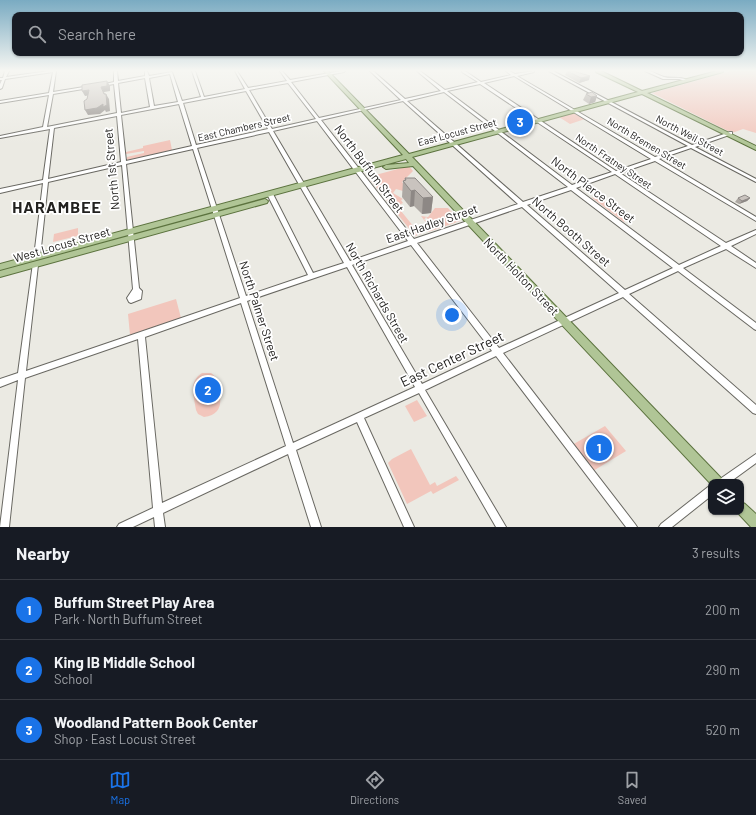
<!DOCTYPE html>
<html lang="en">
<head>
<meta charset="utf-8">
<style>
  :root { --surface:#171b24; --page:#242831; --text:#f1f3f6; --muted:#9ea1a6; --line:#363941; --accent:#1a73e8 }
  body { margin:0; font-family:Barlow,sans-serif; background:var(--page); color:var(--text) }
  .controls { position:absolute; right:12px; bottom:12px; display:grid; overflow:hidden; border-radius:8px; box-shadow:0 1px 3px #0004 }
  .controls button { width:36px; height:36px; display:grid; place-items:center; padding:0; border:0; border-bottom:1px solid var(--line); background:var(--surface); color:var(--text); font:20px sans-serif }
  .you { position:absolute; left:452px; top:315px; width:14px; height:14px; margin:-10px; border:3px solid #fff; border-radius:50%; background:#1a73e8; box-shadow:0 0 0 6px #1a73e833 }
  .badge { display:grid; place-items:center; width:26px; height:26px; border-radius:50%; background:var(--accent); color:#fff; font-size:13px; font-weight:700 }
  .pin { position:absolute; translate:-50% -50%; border:2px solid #fff; box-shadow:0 1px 4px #0006 }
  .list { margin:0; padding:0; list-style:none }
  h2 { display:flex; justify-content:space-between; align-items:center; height:52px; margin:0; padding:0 16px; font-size:17px }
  h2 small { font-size:13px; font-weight:400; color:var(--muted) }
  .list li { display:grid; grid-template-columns:26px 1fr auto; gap:12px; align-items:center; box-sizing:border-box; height:60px; padding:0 16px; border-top:1px solid var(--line) }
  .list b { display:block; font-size:15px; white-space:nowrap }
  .list p { margin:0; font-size:13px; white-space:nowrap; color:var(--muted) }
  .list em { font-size:13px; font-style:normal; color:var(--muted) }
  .icon { flex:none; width:22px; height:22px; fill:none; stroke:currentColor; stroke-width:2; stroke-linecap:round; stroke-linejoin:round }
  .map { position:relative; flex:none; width:756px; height:527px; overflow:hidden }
  .search { position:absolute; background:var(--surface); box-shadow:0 1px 3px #0004; left:12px; right:12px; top:12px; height:44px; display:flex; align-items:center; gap:10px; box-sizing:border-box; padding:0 14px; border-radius:8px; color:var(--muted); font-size:15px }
  .sheet { height:232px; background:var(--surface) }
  nav { display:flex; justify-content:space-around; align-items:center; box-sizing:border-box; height:56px; border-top:1px solid var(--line); background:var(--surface); font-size:11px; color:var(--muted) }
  nav a { display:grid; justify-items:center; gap:2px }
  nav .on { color:var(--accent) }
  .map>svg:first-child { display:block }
  .green { fill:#f2c6bc }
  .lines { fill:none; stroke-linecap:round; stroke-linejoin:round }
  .minor-casing { stroke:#696862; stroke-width:2 }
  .major-casing { stroke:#5c733f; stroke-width:2 }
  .minor { fill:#fff; fill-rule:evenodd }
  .major { fill:#b0c596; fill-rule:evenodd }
  .wall { fill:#ada8a3 }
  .shaded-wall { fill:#8d8885 }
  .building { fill:#c9c3be; stroke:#8d8885 }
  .labels { text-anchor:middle; stroke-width:3.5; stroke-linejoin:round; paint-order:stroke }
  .far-street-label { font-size:10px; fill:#22211f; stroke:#fff }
  .street-label { font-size:12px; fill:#22211f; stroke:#fff }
  .near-street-label { font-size:14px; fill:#22211f; stroke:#fff }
  .district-label { font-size:16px; font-weight:bold; letter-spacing:1px; fill:#22211f; stroke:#fff }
</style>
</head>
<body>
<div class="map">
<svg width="756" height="527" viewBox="0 0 756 527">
  <rect width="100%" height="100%" fill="#ebeae3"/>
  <path class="green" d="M731,71H756V133L743,129L732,133L652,93Z
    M574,113L585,119L570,124L559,117Z
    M170,140L172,150L127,160V157L144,153V151L126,154V152L143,148V146Z
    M409,166L413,171L402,182L407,189L403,191L396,189L393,193L403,199L401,200L403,203L397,206L418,232L421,231L423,233L415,236L368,177Z
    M591,197L605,201L624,212L626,220L624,222Z
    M435,208H448L460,221L428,232L426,229L430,227L424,220H429L426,217L424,220L421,216L428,217Z
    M78,228V234L81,233V235L53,242L54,234Z
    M176,299L181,318L130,335L128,314Z
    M202,373H211C217,377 217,382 219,389C222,404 221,415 204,417L198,414L196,410C194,396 188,382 202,373Z
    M417,400L427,416L414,422L405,406Z
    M605,426L626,451L593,471L572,445Z
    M411,449L430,485L435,482L437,486L456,476L459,480L433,494L431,491L407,504L388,463L392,459Z"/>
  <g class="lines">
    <g class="minor-casing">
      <path id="minor" d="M5,71H9L6,77L49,71H56L53,92L90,86V88H89L53,94L47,127L117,113L114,84L102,86L100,85L114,82V71H117L118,81L145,76V71H147L149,76L172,72L182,101L201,97L192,71H195L204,97L245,89L235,71H237L248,88L287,81L280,71H282L290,80L341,71H345L344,72L291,82L319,118L401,100L370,71H373L405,99L441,91L417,71H420L445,90L478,82L462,72V71H465L481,82L511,75L506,71H509L515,74L534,71V72L517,76L655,157L688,146L549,71H553L692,145L730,132H732V134L695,147L756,179V182L691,148L659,159L756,217V221L655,161L620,173L726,243L756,230V234L731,246L756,263V268L726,249L683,268L756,323V330L754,329L678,271L629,294L756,405V414L753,413L623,297L503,353L635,524L637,527H626L496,356L425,390L506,527H496L419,393L364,418L414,527H404L357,422L296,450L321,527H311L288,454L163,513L165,527H155L154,517L133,527H117L119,524L153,508L138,339L25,378L9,527H0L18,380L0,387V379L18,373L33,263H35L38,265L26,371L240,298L193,149L126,164L139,288L142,291L141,299L131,303L129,302L127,298L133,289L122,165L48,182L40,257L37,259H35L34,257L43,183L0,193V189L43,180L50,129L0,138V136L43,127L49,95L0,103V101L49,93L53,72L5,79L2,88L0,89V84L2,80H0V78H3ZM170,74L178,102L154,106L149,78ZM514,76L651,159L616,171L484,83ZM145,78L150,107L121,113L118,83ZM288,83L316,119L272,129L249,90ZM480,84L612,172L572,185L447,91ZM246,91L268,129L196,145L183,103ZM444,92L568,187L523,202L407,101ZM403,101L518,204L414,239L321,120ZM179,104L192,146L126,161L121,115ZM117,116L121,162L48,179L54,128ZM317,121L408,241L350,261L273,131ZM269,132L344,263L313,273L273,194L272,193H268L267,194L308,275L246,296L197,148ZM615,174L721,246L679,265L576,188ZM571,190L673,268L625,290L527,205ZM522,207L619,293L499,348L417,243ZM411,245L492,351L422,384L352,265ZM347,267L415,387L293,443L247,301ZM241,303L286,446L162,503L145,337Z
        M645,71C652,70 657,75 664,77C672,79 679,76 687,80L685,81L679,79H663Z
        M756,454V463L730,482H719L720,479Z
        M711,485V496L672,527H659L661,524L708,487Z"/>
    </g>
    <g class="major-casing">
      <path id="major" d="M324,71H328L409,154L638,92L596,72V71H601L642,91L717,71H723V72L647,93L756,146V150L642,94L412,157L721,478L723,482H711V484L413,166L386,169L383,167L386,165L409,163L406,159L0,270V264L403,155Z
        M265,199L268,201L267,203L0,277V271Z
        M741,502L745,504L756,514V527H751L737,512H741Z"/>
    </g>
    <use href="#minor" class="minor"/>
    <use href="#major" class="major"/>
  </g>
  <path class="wall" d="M567,71L589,80L579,83L565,75Z
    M586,94L597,96L595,102L589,104L583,100Z
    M405,178L433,197L431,213L422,214L414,206L410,207L402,197L403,181H404Z
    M738,198H750L747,201L739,204L735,202Z"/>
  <path class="shaded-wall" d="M590,76L589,80L579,83L581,78Z
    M107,81L110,86V91L104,92L107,100L101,87Z
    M89,90L91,95L85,96L82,91Z
    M106,94L109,99L110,111L106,112L105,110L100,114L88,115L85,110Z
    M597,96L595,102L589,104L591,97Z
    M415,190L414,206L410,207L411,191Z
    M433,197L431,213L422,214L423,198Z
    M750,198L747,201L739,204L742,201Z"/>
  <path class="building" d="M567,71H573L590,76L581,78Z
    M107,81V86L101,87L104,94H106L107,105L103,107V104L97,108L85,110L84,101L87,99L89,90L82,91V85Z
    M592,92L597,96L591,97L586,94Z
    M405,178H415L433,197L423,198L415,190L411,191L403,181L406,180Z
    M745,195L750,198L742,201L738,198Z"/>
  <linearGradient id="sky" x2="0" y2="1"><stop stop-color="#7aabc2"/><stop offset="0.49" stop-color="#f6f6f2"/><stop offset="1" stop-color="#f6f6f2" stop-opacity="0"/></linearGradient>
  <rect width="756" height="144" fill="url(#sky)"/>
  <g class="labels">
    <g class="far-street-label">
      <text transform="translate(244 127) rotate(-13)" y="4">East Chambers Street</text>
      <text transform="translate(457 132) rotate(-15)" y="4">East Locust Street</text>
      <text transform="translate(690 135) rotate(28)" y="4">North Weil Street</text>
      <text transform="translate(647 143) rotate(31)" y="4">North Bremen Street</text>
      <text transform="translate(614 161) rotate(34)" y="4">North Fratney Street</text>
    </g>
    <g class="street-label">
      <text transform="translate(112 169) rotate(-95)" y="4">North 1st Street</text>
      <text transform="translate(369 169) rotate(53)" y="4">North Buffum Street</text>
      <text transform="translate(593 190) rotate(37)" y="4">North Pierce Street</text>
      <text transform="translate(432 224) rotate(-19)" y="4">East Hadley Street</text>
      <text transform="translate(571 232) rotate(41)" y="4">North Booth Street</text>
      <text transform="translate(62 245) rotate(-16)" y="4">West Locust Street</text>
      <text transform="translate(521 277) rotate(46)" y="4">North Holton Street</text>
      <text transform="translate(377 293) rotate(60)" y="4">North Richards Street</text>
      <text transform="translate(259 311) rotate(72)" y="4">North Palmer Street</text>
    </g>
    <g class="near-street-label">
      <text transform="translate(452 359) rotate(-25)" y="5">East Center Street</text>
    </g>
    <g class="district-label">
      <text x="57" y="213">HARAMBEE</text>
    </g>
  </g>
</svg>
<div class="controls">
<button><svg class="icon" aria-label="layers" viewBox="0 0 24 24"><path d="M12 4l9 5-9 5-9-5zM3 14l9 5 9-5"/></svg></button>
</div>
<div class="you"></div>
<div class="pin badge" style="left:599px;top:448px">1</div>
<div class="pin badge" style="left:208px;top:390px">2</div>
<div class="pin badge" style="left:520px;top:122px">3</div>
<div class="search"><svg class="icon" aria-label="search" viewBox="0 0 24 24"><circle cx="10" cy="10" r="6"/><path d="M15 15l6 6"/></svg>Search here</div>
</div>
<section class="sheet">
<h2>Nearby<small>3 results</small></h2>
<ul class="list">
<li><span class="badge">1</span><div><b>Buffum Street Play Area</b><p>Park · North Buffum Street</p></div><em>200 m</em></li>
<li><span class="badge">2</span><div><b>King IB Middle School</b><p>School</p></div><em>290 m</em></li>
<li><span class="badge">3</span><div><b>Woodland Pattern Book Center</b><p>Shop · East Locust Street</p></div><em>520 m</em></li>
</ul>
</section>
<nav>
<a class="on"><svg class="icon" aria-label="map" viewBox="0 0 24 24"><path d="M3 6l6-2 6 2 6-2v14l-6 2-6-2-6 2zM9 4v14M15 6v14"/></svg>Map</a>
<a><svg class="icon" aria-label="directions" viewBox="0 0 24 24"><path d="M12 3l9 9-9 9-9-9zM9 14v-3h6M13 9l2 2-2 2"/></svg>Directions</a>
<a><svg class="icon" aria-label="saved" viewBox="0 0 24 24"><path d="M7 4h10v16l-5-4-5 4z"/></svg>Saved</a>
</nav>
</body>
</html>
